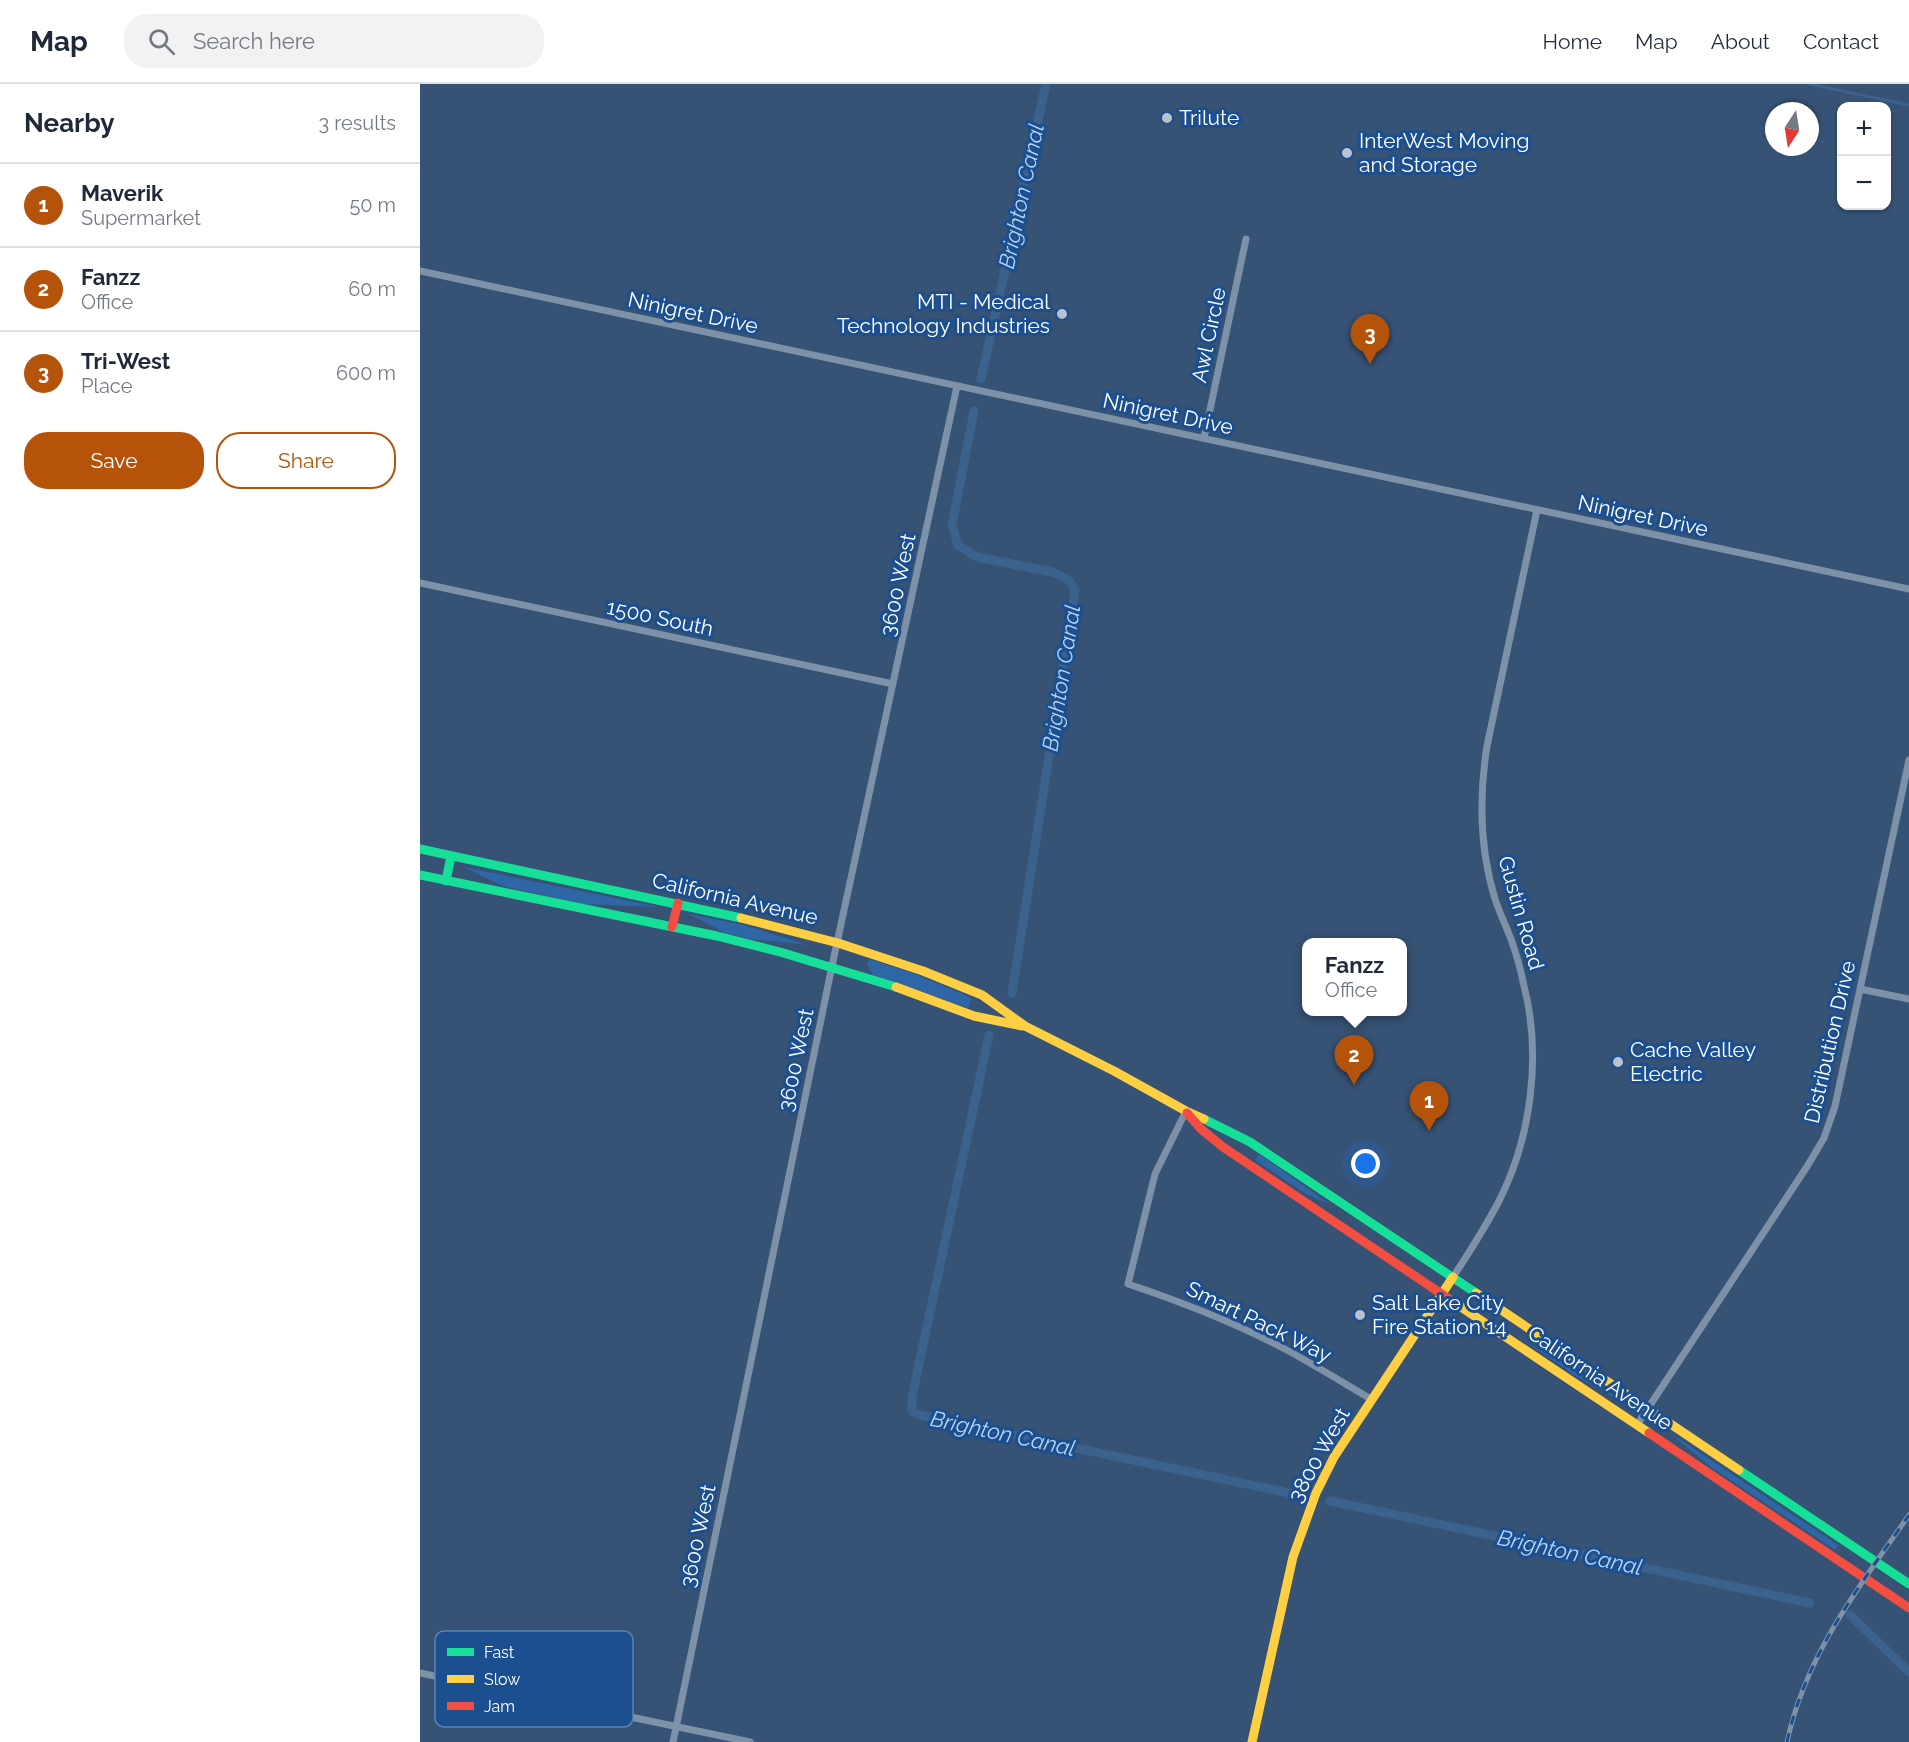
<!DOCTYPE html>
<html lang="en">
<head>
<meta charset="utf-8">
<style>
  :root { --surface:#fff; --page:#f2f2f3; --text:#1f2937; --muted:#747a83; --line:#e0e1e3; --accent:#b45309 }
  body { margin:0; font-family:Raleway,sans-serif; background:var(--page); color:var(--text) }
  .controls { position:absolute; right:18px; top:18px; display:grid; overflow:hidden; border-radius:12px; box-shadow:0 2px 4px #0004 }
  .controls button { width:54px; height:54px; display:grid; place-items:center; padding:0; border:0; border-bottom:2px solid var(--line); background:var(--surface); color:var(--text); font:30px sans-serif }
  .compass { position:absolute; left:1345px; top:18px; width:54px; height:54px; border-radius:50%; background:var(--surface); box-shadow:0 2px 4px #0004; rotate:192deg }
  .you { position:absolute; left:946px; top:1080px; width:21px; height:21px; margin:-15px; border:4px solid #fff; border-radius:50%; background:#1a73e8; box-shadow:0 0 0 9px #1a73e833 }
  .badge { display:grid; place-items:center; width:39px; height:39px; border-radius:50%; background:var(--accent); color:#fff; font-size:20px; font-weight:700 }
  .pin { position:absolute; translate:-50% -50px; filter:drop-shadow(0 2px 3px #0008) }
  .pin::after { content:''; position:absolute; top:32px; width:21px; height:18px; background:inherit; clip-path:polygon(0 0,100% 0,50% 100%) }
  .popup { position:absolute; left:882px; top:854px; width:105px; height:78px; box-sizing:border-box; display:grid; place-content:center; border-radius:12px; background:var(--surface); filter:drop-shadow(0 2px 4px #0005); font-size:20px; white-space:nowrap; color:var(--muted) }
  .popup b { font-size:22px; color:var(--text) }
  .popup::after { content:''; position:absolute; left:50%; top:100%; margin-left:-12px; border:12px solid transparent; border-top-color:var(--surface) }
  .list { margin:0; padding:0; list-style:none }
  h2 { display:flex; justify-content:space-between; align-items:center; height:78px; margin:0; padding:0 24px; font-size:26px }
  h2 small { font-size:20px; font-weight:400; color:var(--muted) }
  .list li { display:grid; grid-template-columns:39px 1fr auto; gap:18px; align-items:center; box-sizing:border-box; height:84px; padding:0 24px; border-top:2px solid var(--line) }
  .list b { display:block; font-size:22px; white-space:nowrap }
  .list p { margin:0; font-size:20px; white-space:nowrap; color:var(--muted) }
  .list em { font-size:20px; font-style:normal; color:var(--muted) }
  .actions { display:flex; gap:12px; padding:18px 24px }
  .actions a { flex:1; padding:14px 0; border:2px solid var(--accent); border-radius:24px; text-align:center; font-size:21px; color:var(--accent) }
  .actions .main { background:var(--accent); color:#fff }
  .icon { flex:none; width:33px; height:33px; fill:none; stroke:currentColor; stroke-width:2; stroke-linecap:round; stroke-linejoin:round }
  .map { position:relative; flex:none; width:1489px; height:1658px; overflow:hidden }
  header { display:flex; align-items:center; gap:36px; box-sizing:border-box; height:84px; padding:0 30px; background:var(--surface); border-bottom:2px solid var(--line) }
  header strong { font-size:28px }
  nav { display:flex; gap:33px; margin-inline-start:auto; font-size:21px }
  .search { width:420px; height:54px; background:var(--page); display:flex; align-items:center; gap:15px; box-sizing:border-box; padding:0 21px; border-radius:24px; color:var(--muted); font-size:22px }
  main { display:flex }
  aside { flex:1; background:var(--surface) }
  .map>svg:first-child { display:block }
  .grass { fill:#2f66a5 }
  .lines { fill:none; stroke-linecap:round; stroke-linejoin:round }
  .stream { stroke:#3b618d; stroke-width:3 }
  .canal { stroke:#3b618d; stroke-width:9 }
  .street { stroke:#7d92a8; stroke-width:7 }
  .fast { stroke:#16e098; stroke-width:9 }
  .slow { stroke:#ffcf43; stroke-width:9 }
  .jam { stroke:#f24e42; stroke-width:9 }
  .rail-casing { stroke:#7e92a7; stroke-width:5 }
  .rail { stroke:#1b4f8f; stroke-width:3; stroke-dasharray:9; stroke-linecap:butt }
  .poi-dot { fill:#b9c2ce; stroke:#1b4f8f; stroke-width:2 }
  .labels { text-anchor:middle; stroke-width:6; stroke-linejoin:round; paint-order:stroke }
  .poi-label { font-size:21px; fill:#fff; stroke:#1b4f8f; text-anchor:start }
  .street-label { font-size:21px; fill:#fff; stroke:#1b4f8f }
  .water-label { font-size:22px; font-style:italic; fill:#b5d3f5; stroke:#1b4f8f }
  .key { fill:#1b4f8f; stroke:#5f84b1; stroke-width:1.5 }
  .key-label { font-size:16px; fill:#fff }
</style>
</head>
<body>
<header>
<strong>Map</strong>
<div class="search"><svg class="icon" aria-label="search" viewBox="0 0 24 24"><circle cx="10" cy="10" r="6"/><path d="M15 15l6 6"/></svg>Search here</div>
<nav><a>Home</a><a>Map</a><a>About</a><a>Contact</a></nav>
</header>
<main>
<aside>
<h2>Nearby<small>3 results</small></h2>
<ul class="list">
<li><span class="badge">1</span><div><b>Maverik</b><p>Supermarket</p></div><em>50 m</em></li>
<li><span class="badge">2</span><div><b>Fanzz</b><p>Office</p></div><em>60 m</em></li>
<li><span class="badge">3</span><div><b>Tri-West</b><p>Place</p></div><em>600 m</em></li>
</ul>
<div class="actions"><a class="main">Save</a><a>Share</a></div>
</aside>
<div class="map">
<svg width="1489" height="1658" viewBox="0 0 1489 1658">
  <rect width="100%" height="100%" fill="#365274"/>
  <path class="grass" d="M43,783L239,823L163,820L83,802Z
    M269,830L324,841L388,861L330,855L305,849Z
    M449,875L495,890L552,914L548,924L453,891L447,880Z
    M839,1070L911,1121L886,1110L835,1076Z
    M1112,1262L1146,1278L1205,1319L1156,1292Z
    M1246,1346L1418,1461L1415,1466L1291,1383Z"/>
  <g class="lines">
    <path class="stream" d="M1389,0L1489,21"/>
    <path class="canal" d="M561,295L626,0
      M554,327L532,441L538,461L557,473L632,488L649,496L655,506L592,909
      M569,951L492,1313V1327L500,1331L874,1410
      M910,1417L1390,1519
      M1430,1531L1489,1588"/>
    <path class="street" d="M0,187L1489,505
      M784,354L826,155
      M0,499L473,600
      M1440,905L1489,915
      M766,1027L735,1090L708,1200C762,1218 813,1238 863,1264C893,1280 922,1298 951,1315
      M1033,1193C1049,1169 1064,1145 1078,1119C1111,1055 1122,972 1104,902C1101,887 1097,872 1092,858C1087,844 1080,830 1075,815C1060,766 1059,712 1067,662L1117,426
      M1217,1341L1388,1081L1404,1054L1415,1022L1489,676
      M0,1589L330,1658
      M253,1658L412,882L537,302"/>
    <path class="fast" d="M0,765L321,834
      M0,791L297,852L360,868L476,903
      M26,797L31,772
      M784,1035L830,1058L1056,1209
      M1319,1386L1489,1500"/>
    <path class="slow" d="M321,834L418,859L503,887L562,911L605,942L694,987L766,1027L784,1035
      M476,903L554,932L602,942
      M1056,1209L1319,1386
      M1038,1221L1229,1349
      M832,1658L873,1473L896,1409L914,1373L1033,1193"/>
    <path class="jam" d="M252,843L258,819
      M767,1029L781,1045L803,1063L1038,1221
      M1229,1349L1489,1524"/>
    <g class="rail-casing">
      <path id="rail" d="M1367,1658C1386,1570 1439,1503 1489,1431"/>
    </g>
    <use href="#rail" class="rail"/>
  </g>
  <g class="poi-dot">
    <circle cx="747" cy="34" r="6"/>
    <circle cx="927" cy="69" r="6"/>
    <circle cx="642" cy="230" r="6"/>
    <circle cx="1198" cy="978" r="6"/>
    <circle cx="940" cy="1231" r="6"/>
  </g>
  <g class="labels">
    <g class="poi-label">
      <text x="759" y="41">Trilute</text>
      <text x="939" y="64">InterWest Moving<tspan x="939" dy="24">and Storage</tspan></text>
      <text x="630" y="225" text-anchor="end">MTI - Medical<tspan x="630" dy="24">Technology Industries</tspan></text>
      <text x="1210" y="973">Cache Valley<tspan x="1210" dy="24">Electric</tspan></text>
      <text x="952" y="1226">Salt Lake City<tspan x="952" dy="24">Fire Station 14</tspan></text>
    </g>
    <g class="street-label">
      <text transform="translate(273 229) rotate(12)" y="7">Ninigret Drive</text>
      <text transform="translate(789 251) rotate(-78)" y="7">Awl Circle</text>
      <text transform="translate(748 330) rotate(12)" y="7">Ninigret Drive</text>
      <text transform="translate(1223 432) rotate(12)" y="7">Ninigret Drive</text>
      <text transform="translate(478 501) rotate(-78)" y="7">3600 West</text>
      <text transform="translate(240 534) rotate(12)" y="7">1500 South</text>
      <text transform="translate(315 815) rotate(13)" y="7">California Avenue</text>
      <text transform="translate(1101 829) rotate(74)" y="7">Gustin Road</text>
      <text transform="translate(1410 958) rotate(-77)" y="7">Distribution Drive</text>
      <text transform="translate(376 976) rotate(-78)" y="7">3600 West</text>
      <text transform="translate(839 1238) rotate(26)" y="7">Smart Pack Way</text>
      <text transform="translate(1180 1294) rotate(34)" y="7">California Avenue</text>
      <text transform="translate(899 1371) rotate(-61)" y="7">3800 West</text>
      <text transform="translate(278 1452) rotate(-78)" y="7">3600 West</text>
    </g>
    <g class="water-label">
      <text transform="translate(601 112) rotate(-78)" y="8">Brighton Canal</text>
      <text transform="translate(641 594) rotate(-81)" y="8">Brighton Canal</text>
      <text transform="translate(583 1349) rotate(12)" y="8">Brighton Canal</text>
      <text transform="translate(1150 1468) rotate(12)" y="8">Brighton Canal</text>
    </g>
  </g>
  <rect x="15" y="1547" width="198" height="96" rx="9" class="key"/>
  <rect x="27" y="1564" width="27" height="8" fill="#16e098"/>
  <rect x="27" y="1591" width="27" height="8" fill="#ffcf43"/>
  <rect x="27" y="1618" width="27" height="8" fill="#f24e42"/>
  <g class="key-label">
    <text x="64" y="1574">Fast</text>
    <text x="64" y="1601">Slow</text>
    <text x="64" y="1628">Jam</text>
  </g>
</svg>
<div class="controls">
<button>+</button>
<button>−</button>
</div>
<svg class="compass" viewBox="-18 -18 36 36"><path d="M0-13l5 13h-10z" fill="#e53935"/><path d="M0 13l5-13h-10z" fill="#747a83"/></svg>
<div class="you"></div>
<div class="pin badge" style="left:1009px;top:1047px">1</div>
<div class="pin badge" style="left:934px;top:1001px">2</div>
<div class="popup"><b>Fanzz</b>Office</div>
<div class="pin badge" style="left:950px;top:280px">3</div>
</div>
</main>
</body>
</html>
